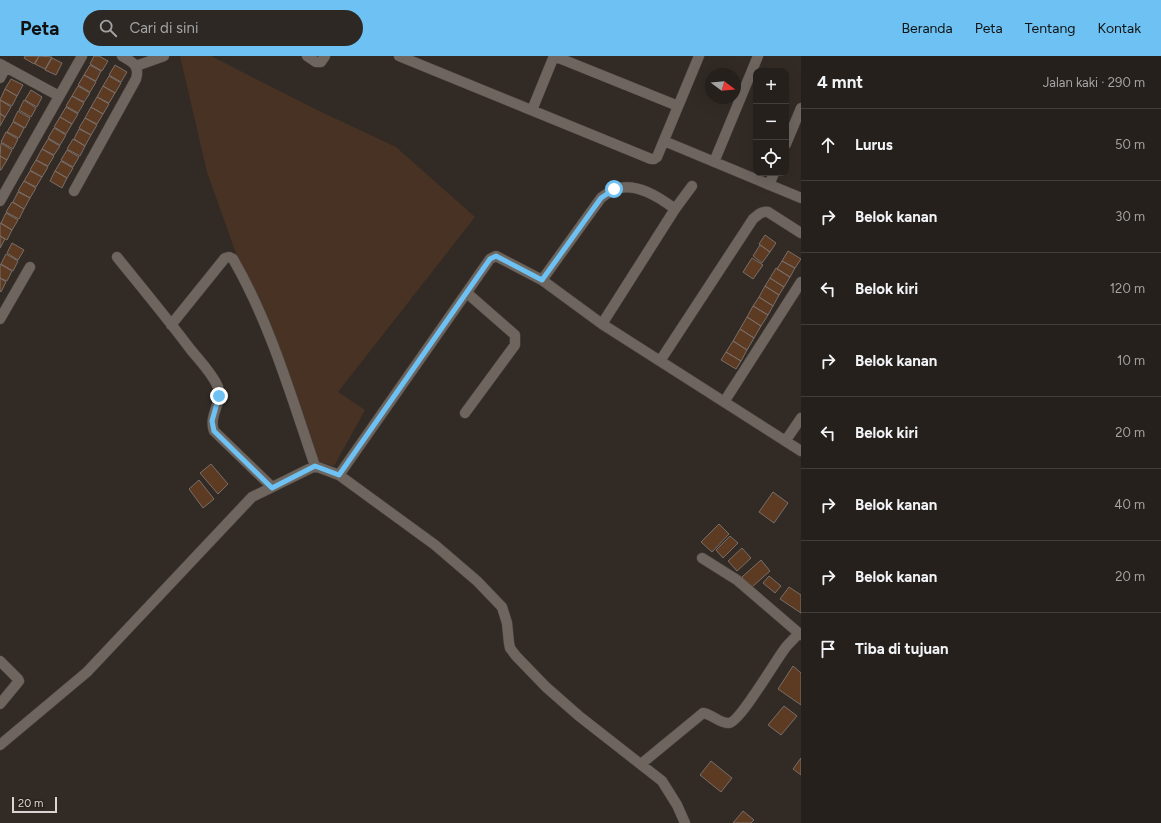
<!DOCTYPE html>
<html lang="id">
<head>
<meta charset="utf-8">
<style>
  :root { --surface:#26201c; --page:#2e2825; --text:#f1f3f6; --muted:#a4a3a3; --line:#423e3b; --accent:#6dc2f3 }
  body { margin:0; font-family:Figtree,sans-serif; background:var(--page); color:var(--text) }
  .controls { position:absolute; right:12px; top:12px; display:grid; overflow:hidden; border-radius:8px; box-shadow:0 4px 16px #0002 }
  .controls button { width:36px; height:36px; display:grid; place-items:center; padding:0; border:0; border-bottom:1px solid var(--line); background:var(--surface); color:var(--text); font:20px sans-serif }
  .compass { position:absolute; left:705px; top:12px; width:36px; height:36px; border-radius:50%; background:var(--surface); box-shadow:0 4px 16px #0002; rotate:106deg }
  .scale { position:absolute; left:12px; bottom:10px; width:45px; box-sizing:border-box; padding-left:4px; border:2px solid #dad5d2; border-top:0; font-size:11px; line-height:14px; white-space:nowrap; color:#dad5d2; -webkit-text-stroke:3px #28211c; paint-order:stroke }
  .stop { position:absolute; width:12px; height:12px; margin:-9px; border:3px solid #6dc2f3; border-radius:50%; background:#fff }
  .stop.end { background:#6dc2f3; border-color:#fff; box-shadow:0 1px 4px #0008 }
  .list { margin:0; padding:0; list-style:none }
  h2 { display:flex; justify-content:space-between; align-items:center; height:52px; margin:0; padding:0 16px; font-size:17px }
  h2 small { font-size:13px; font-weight:400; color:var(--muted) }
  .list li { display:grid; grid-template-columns:26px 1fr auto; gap:12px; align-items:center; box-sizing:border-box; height:72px; padding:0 16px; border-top:1px solid var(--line) }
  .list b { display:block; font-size:15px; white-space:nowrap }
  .list em { font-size:13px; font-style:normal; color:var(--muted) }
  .icon { flex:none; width:22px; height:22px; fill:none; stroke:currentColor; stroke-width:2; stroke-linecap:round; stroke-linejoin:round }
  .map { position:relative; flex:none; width:801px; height:767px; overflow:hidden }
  header { display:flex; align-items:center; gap:24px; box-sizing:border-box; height:56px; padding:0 20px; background:var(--accent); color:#111 }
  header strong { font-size:19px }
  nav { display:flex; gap:22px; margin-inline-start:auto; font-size:14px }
  .search { width:280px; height:36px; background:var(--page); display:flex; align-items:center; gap:10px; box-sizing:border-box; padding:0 14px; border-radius:22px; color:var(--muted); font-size:15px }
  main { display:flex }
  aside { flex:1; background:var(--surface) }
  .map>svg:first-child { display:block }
  .green { fill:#483223 }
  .building { fill:#5d3b23; stroke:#786e69 }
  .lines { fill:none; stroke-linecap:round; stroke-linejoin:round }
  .minor-casing { stroke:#504945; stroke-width:11 }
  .minor { stroke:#6e655f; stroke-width:10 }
  .route { stroke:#6dc2f3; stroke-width:5 }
</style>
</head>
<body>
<header>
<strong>Peta</strong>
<div class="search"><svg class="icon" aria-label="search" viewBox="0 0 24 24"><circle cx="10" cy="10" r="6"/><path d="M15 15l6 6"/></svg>Cari di sini</div>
<nav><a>Beranda</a><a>Peta</a><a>Tentang</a><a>Kontak</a></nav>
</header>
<main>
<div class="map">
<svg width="801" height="767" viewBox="0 0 801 767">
  <rect width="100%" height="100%" fill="#322b25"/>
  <path class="green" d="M180,0H211L315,53L396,91L475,161L338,336L365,354L334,410L309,402L207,116Z"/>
  <path class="building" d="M25,0H39L34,8L24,2Z
    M39,0L52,1L45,13L35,8Z
    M94,0H99L108,5L102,15L90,8Z
    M52,2L62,7L56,19L45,14Z
    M90,9L101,15L96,25L84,19Z
    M115,9L127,16L121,26L109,19Z
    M84,19L96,26L90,36L78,29Z
    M109,20L121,27L115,37L103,30Z
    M11,23L23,29L17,40L5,33Z
    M78,30L90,37L84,46L72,40Z
    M103,30L115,37L109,47L97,41Z
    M5,33L17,40L12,50L0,44Z
    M31,34L42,41L37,51L25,44Z
    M72,40L84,47L78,57L66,50Z
    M97,41L109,48L103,58L91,51Z
    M0,44L11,51L5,61L0,57Z
    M24,44L36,52L31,61L19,54Z
    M66,51L78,58L72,68L60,61Z
    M91,51L103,58L97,68L85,62Z
    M18,55L30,62L25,72L13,65Z
    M0,58L5,61L0,70Z
    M60,61L72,68L66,78L54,71Z
    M85,62L97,69L91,79L79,72Z
    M13,66L24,72L19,82L7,76Z
    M54,72L66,79L60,89L48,82Z
    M79,73L91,79L85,90L74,83Z
    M6,76L18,83L13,93L1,86Z
    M48,83L60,90L54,99L42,93Z
    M73,83L85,90L80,100L67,93Z
    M1,87L12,94L7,104L0,100Z
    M42,93L54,100L48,110L36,104Z
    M67,94L79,101L73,111L61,104Z
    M0,100L7,104L1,114H0Z
    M36,104L48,111L42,121L30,114Z
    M61,105L73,112L67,122L55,115Z
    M30,115L42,121L36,131L24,125Z
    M55,115L67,122L62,132L50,125Z
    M24,125L36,132L30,142L18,135Z
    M18,136L30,142L24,153L13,146Z
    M12,146L24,153L19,163L6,156Z
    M6,157L18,164L12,174L1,167Z
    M0,167L12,174L7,184L0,180Z
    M765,179L776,187L770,196L759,188Z
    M0,180L5,183L0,192Z
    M12,187L24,194L18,204L7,197Z
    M760,189L770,196L762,207L753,200Z
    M788,195L801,203L795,212L782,205Z
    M6,198L18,205L13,215L1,208Z
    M752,202L763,209L753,223L743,216Z
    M782,205L795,212L790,221L777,213Z
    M0,208L12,215L7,225L0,222Z
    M776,212L790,221L784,231L770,222Z
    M0,222L6,226L1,236L0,235Z
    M770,222L784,231L779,239L765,230Z
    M765,230L779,239L773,250L759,241Z
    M759,241L773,250L768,259L753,250Z
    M753,250L768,259L761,270L747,261Z
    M747,261L761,270L754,282L740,273Z
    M740,273L754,282L747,294L733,285Z
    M733,285L747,294L741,305L726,296Z
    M726,296L741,305L736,313L721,304Z
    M211,408L228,428L218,438L200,417Z
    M199,424L214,443L203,452L189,433Z
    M773,436L788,447L774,467L759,456Z
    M719,468L729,478L712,496L701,486Z
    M730,480L738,487L723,502L716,494Z
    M742,492L751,502L737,515L728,505Z
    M761,504L770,515L752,531L742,521Z
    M769,520L781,530L775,537L763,527Z
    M789,531L801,539V557L780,543Z
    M793,610L801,617V649L778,633Z
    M784,650L797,660L781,679L768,669Z
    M801,702V719L793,713Z
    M711,705L732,722L721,736L700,719Z
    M743,755L754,764L751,767H733Z"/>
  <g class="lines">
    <g class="minor-casing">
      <path id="minor" d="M307,0L316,6H321L325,0
        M399,0L651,103H654L657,101L699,0
        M554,0L678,50
        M0,8L59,40
        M136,10L164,0
        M0,22L6,11
        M532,54L554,0
        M664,85L801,142
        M786,88L801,52
        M714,106L758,0
        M769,129L774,117
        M74,135L136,23C140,10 133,6 122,0
        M0,145L82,0
        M117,201C142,232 167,262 191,294C200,305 212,317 218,331C223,346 208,360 214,375L272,431
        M542,224L601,142C605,139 610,135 615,133C636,126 659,141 675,153
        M0,263L30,211
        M602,268L675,153L692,130
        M171,269L225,202L229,201L233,203C270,267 291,340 315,410
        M660,305L753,163C758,159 761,155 768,156L801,177
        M724,346L801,226
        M465,357L515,289V279L467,237
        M786,384L801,362
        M339,419L490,203L496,200L542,224L602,268L801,395
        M702,502L737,524L801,579
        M0,605L18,623L19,625L0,648
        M0,689L87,616L252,441L315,410L339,419L435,489L477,525L502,551L507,567L509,587L510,592L516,600L546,631L579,660L662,725L677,749L685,767
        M641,708L703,657C712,658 720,668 729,667C740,666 777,602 786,591C790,586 795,582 799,577"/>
    </g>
    <use href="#minor" class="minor"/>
  </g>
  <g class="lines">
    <path class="route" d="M219,340L212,365L214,375L272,432L315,410L339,419L490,203L496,200L542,224L601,142L614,133"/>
  </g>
</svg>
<div class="controls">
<button>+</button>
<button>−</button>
<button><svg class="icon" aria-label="locate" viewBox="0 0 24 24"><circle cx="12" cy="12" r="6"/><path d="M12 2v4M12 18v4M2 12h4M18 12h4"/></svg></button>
</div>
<svg class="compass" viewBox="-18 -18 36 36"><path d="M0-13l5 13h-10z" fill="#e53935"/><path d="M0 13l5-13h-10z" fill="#a4a3a3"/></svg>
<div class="scale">20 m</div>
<div class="stop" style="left:614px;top:133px"></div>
<div class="stop end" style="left:219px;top:340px"></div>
</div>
<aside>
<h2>4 mnt<small>Jalan kaki · 290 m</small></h2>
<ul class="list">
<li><svg class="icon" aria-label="ahead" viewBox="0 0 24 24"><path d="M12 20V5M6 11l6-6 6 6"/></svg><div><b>Lurus</b></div><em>50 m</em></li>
<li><svg class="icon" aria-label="right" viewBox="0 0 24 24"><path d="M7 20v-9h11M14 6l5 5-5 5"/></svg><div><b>Belok kanan</b></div><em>30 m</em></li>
<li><svg class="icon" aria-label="left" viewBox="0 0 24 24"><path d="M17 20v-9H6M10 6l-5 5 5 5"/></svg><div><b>Belok kiri</b></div><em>120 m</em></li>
<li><svg class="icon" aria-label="right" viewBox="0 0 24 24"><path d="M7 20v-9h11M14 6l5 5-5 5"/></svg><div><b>Belok kanan</b></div><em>10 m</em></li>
<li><svg class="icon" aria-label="left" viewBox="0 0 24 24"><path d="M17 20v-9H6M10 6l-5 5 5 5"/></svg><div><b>Belok kiri</b></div><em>20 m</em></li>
<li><svg class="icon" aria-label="right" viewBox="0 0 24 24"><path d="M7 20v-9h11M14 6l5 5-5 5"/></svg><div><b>Belok kanan</b></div><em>40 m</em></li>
<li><svg class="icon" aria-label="right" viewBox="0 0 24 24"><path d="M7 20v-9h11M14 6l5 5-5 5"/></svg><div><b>Belok kanan</b></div><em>20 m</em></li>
<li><svg class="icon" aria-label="arrive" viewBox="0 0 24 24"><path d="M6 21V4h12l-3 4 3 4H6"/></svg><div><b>Tiba di tujuan</b></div></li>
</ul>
</aside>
</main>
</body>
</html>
